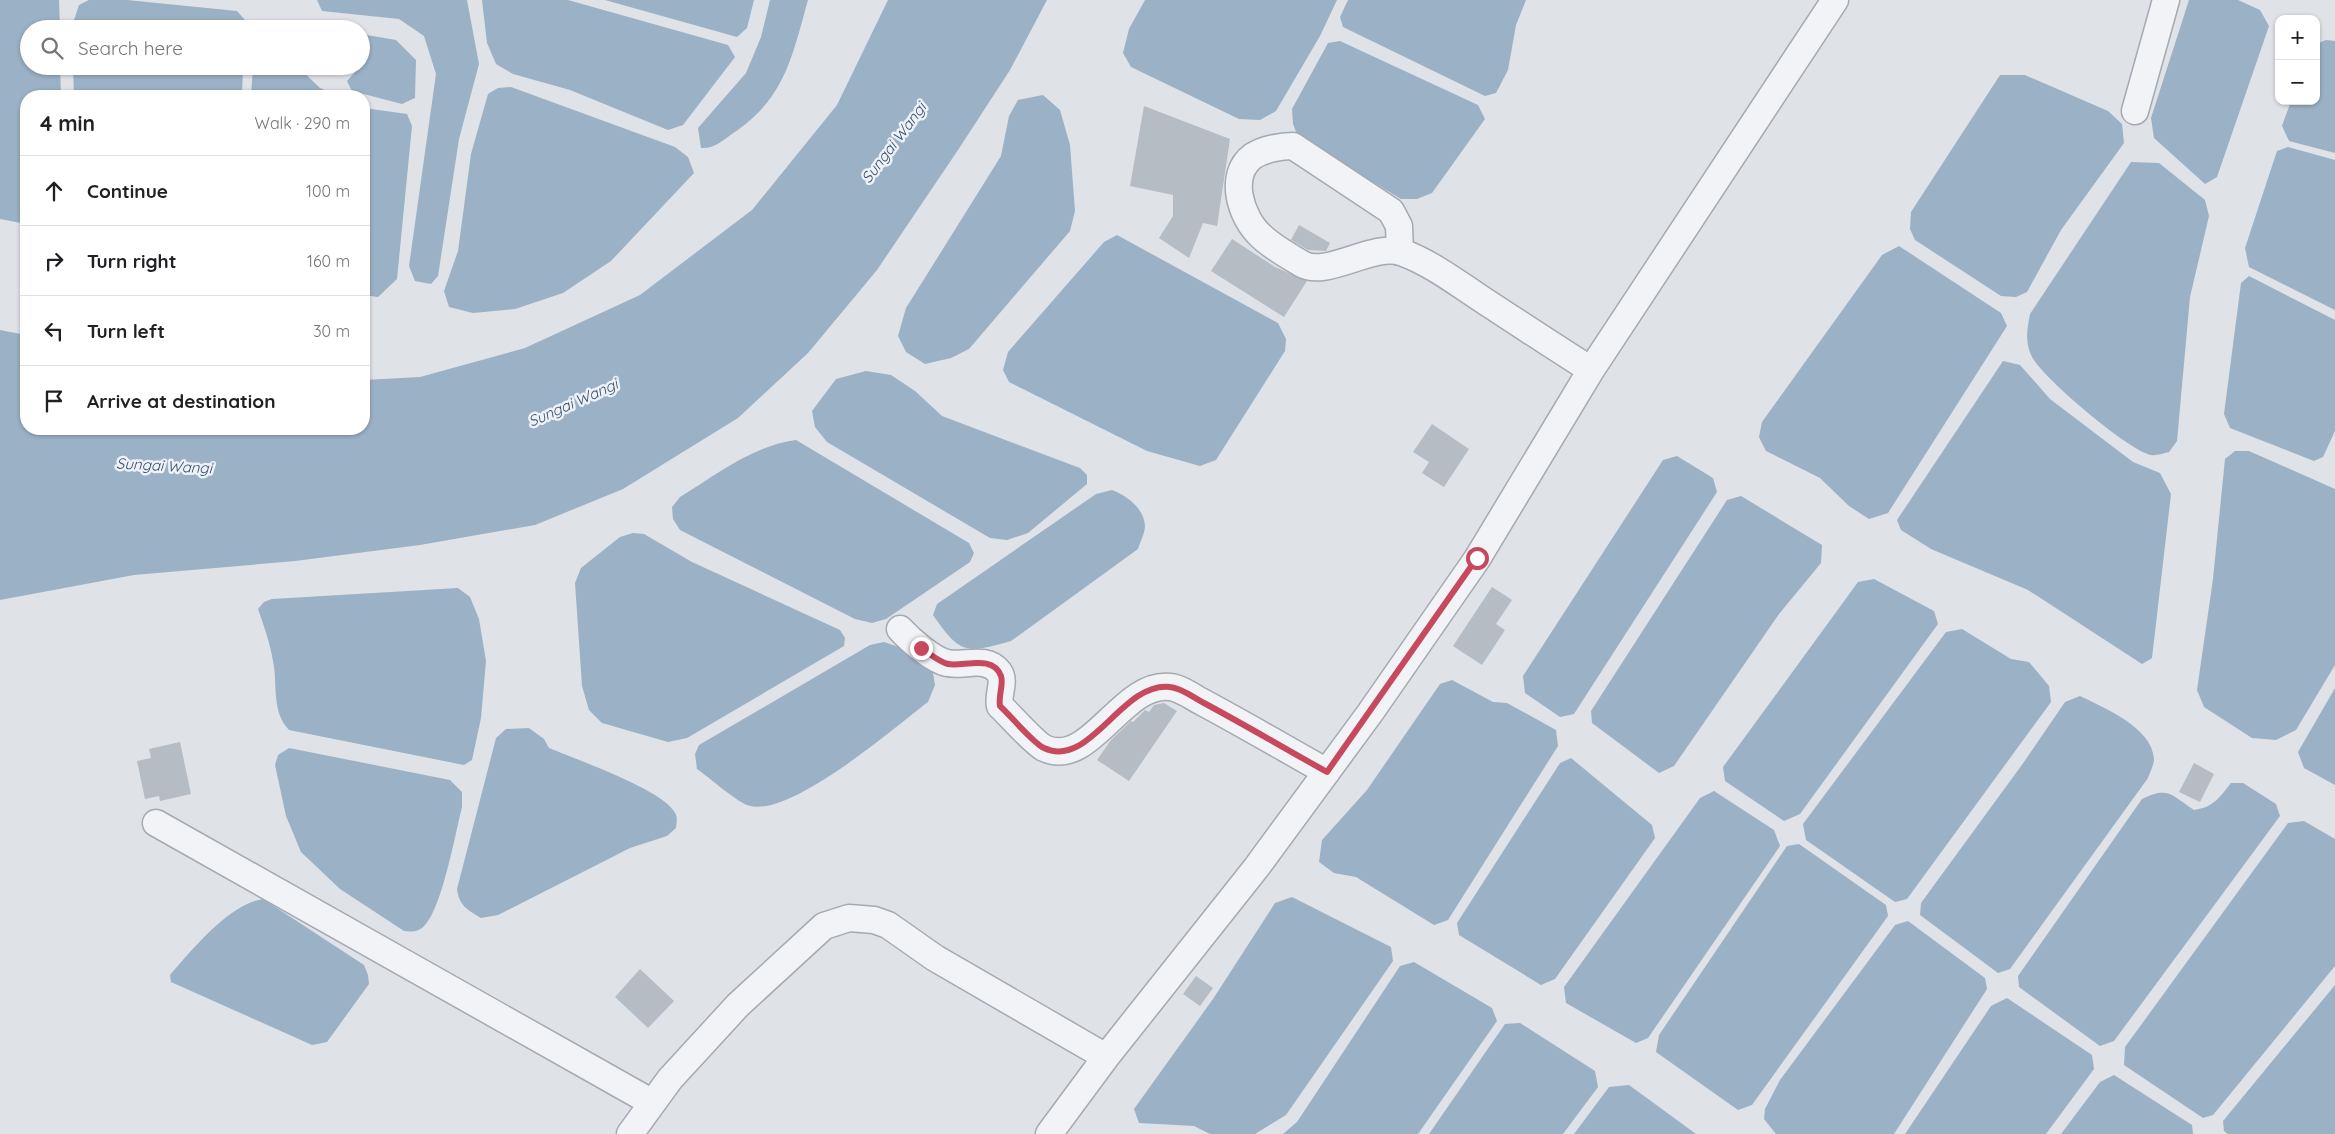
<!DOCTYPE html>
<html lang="en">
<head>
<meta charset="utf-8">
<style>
  :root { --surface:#fff; --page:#f6f6f6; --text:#202124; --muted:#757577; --line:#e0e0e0 }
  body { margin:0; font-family:Quicksand,sans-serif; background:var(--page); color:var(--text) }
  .controls { position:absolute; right:15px; top:15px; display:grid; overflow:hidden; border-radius:10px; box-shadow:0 1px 4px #0004 }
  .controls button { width:45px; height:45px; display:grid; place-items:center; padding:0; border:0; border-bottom:1px solid var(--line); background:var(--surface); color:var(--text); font:25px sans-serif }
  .stop { position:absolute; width:15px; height:15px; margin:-11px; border:4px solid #c7495e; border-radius:50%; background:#fff }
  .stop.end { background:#c7495e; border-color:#fff; box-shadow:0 1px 5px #0008 }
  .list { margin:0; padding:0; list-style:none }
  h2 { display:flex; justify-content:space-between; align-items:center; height:65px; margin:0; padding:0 20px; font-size:21px }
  h2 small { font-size:16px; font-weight:400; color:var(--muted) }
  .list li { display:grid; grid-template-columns:32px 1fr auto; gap:15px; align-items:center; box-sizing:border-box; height:70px; padding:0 20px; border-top:1px solid var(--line) }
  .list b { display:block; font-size:19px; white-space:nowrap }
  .list em { font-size:16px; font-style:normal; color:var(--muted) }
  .icon { flex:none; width:28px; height:28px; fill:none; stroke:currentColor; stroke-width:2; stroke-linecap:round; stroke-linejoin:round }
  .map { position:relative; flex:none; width:2335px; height:1134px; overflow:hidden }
  .search { position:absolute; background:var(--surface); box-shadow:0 1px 4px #0004; left:20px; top:20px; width:350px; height:55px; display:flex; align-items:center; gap:12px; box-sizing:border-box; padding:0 18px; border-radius:28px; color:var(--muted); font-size:19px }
  .panel { position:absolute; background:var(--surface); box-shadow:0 1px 4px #0004; left:20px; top:90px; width:350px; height:345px; border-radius:20px }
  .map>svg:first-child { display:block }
  .water { fill:#9bb1c6 }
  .building { fill:#b6bcc4 }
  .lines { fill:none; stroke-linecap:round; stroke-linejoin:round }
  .minor-casing { stroke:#a5a9b1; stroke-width:29 }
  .minor { stroke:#f1f3f6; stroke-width:26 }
  .route { stroke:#c7495e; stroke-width:6 }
  .labels { text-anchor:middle; stroke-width:5; stroke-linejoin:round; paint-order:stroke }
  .water-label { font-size:15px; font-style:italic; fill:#355070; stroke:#eef1f5 }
</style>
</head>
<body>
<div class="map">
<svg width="2335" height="1134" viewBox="0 0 2335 1134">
  <rect width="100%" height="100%" fill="#dfe2e7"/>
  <path class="water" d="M0,0H59L60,29H29V66H60L61,96H26V224L0,219Z
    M89,0H127L237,11L245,20V29H71L79,5Z
    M317,0H467L479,64L459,139L438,276L431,284L415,281L409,266L436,74L424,36L399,19L322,11Z
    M482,0H568L728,45L735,57L683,125L668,130L570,90L513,74L496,64L487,43Z
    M605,0H754L747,28L737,37Z
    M770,0H808C792,57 785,99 732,134C722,141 714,149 701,148L698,128L746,73L761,37Z
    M888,0H1047L1010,70L958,150L877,270L808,353L738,418L623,489L535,525L420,545L295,561L134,575L0,600V330L26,335V429H364V380L420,377L525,348L640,295L752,210L837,105Z
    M1145,0H1337L1320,36L1276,111L1260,120L1239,119L1131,67L1123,53L1129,29Z
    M1348,0H1526L1516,25L1508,70L1496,93L1485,96L1343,27L1340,17Z
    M2189,0H2238L2260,10L2269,26L2217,177L2205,184L2154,138L2151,118Z
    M361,34L396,40L416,60L415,98L402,104L352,91L347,81L366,60L361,50Z
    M2326,40L2335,41V153L2289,141L2282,126L2291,101H2316V44Z
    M1340,41L1478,105L1485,119L1432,193L1417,199H1401L1298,137L1293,124L1292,109L1328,43Z
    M73,66H243L242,96H74Z
    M253,66H297L320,88L339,96H251Z
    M2000,75H2025L2108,111L2122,124L2124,143L2061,230L2027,292L2016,297L2001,296L1915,240L1910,229L1911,212Z
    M511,87L675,147L688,157L694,173L611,261L563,293L515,309L473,313L449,307L444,291L458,251L471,154L488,94L498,88Z
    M1043,95L1060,110L1070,145L1075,211L1070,231L969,349L951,358L925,364L906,352L898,336L906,308L1001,156L1009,116L1018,100Z
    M364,108L407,114L412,126L397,279L378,297L364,295Z
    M2288,147L2335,160V310L2249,267L2245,248L2277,151Z
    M2131,162L2159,163L2205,200L2209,216L2190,297L2177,441L2169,452C2164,453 2156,456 2151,455C2129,451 2040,376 2031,355C2025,340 2027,330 2030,314Z
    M1117,235L1278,323L1286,339L1285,351L1216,460L1200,466L1147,451L1009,382L1003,370L1008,352L1104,242Z
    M1899,246L2001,313L2007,326L1888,513L1869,519L1849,506L1820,478L1766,451L1759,437L1762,422L1882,255Z
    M2249,276L2335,320V431L2323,457L2314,461L2230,428L2224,414L2241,283Z
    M2003,361L2020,365L2050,399L2133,462L2160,473L2171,494L2152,658L2142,664L2028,590L1931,549L1901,530L1897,520Z
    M866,371L891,375L915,391L942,416L1080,468L1087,475V484L1028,533L1007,540L990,538L827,442L815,427L812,411L836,379Z
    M796,440L969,543L974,553L970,562L886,619L872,623L855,619L680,530L673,519L672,507L680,497C717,474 752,446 796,440Z
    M2235,451H2249L2335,489V665L2296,730L2276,740L2252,738L2204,707L2197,690L2213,579L2225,459Z
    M1677,456L1713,478L1717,492L1574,714L1560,717L1525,693L1523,676L1663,460Z
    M1112,490C1127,496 1144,508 1145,526C1145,533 1140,542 1138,549L1011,641C965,654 960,654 933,615L937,604L1096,494Z
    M1741,496L1822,545L1821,563L1779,614L1674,766L1659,773L1592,723L1591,711L1727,500Z
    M633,533L644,534L692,562L840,630L845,638L844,646L687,738L668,742L602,723L589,710L582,686L575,583L581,568L620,537Z
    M1874,579L1934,611L1938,624L1800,814L1784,821L1725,781L1723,767L1858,582Z
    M458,588L470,597L479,619L486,661L481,718L472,760L464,765L289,730C271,711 278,685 273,661C270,643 264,626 258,609L264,602L272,599Z
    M1962,629L2011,659L2029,662L2049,686L2051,702L1907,899L1895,902L1806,840L1803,824L1946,632Z
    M884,642L899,647L933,673L935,685L928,702C895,727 787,821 747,805C733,799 710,778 697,769L695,754L699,745L870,645Z
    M1452,680L1493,702L1507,703L1556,730L1558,746L1448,920L1434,925L1356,877L1334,873L1319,862L1322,840L1367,790L1440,684Z
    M2335,688V785L2304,768L2298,752Z
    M2080,696C2104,708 2152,727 2154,759C2154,765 2150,772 2148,778L2010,969L1998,973L1920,915L1921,903L2024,762L2065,702Z
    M529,728L544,739L549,748C576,759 659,789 673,810C678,816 677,820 676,828L667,836L630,848L498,915L481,918C468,910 459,906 457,889L496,738L506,729Z
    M289,748L450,780L462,792V807C455,835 442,907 425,925C419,932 412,932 404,931L340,889L301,852L286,816L275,765L278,755Z
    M1571,758L1652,825L1655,838L1555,979L1541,985L1459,935L1457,923L1560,763Z
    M2231,783H2243L2276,804L2280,816L2114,1041L2100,1046L2019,987L2018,976L2142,799C2169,786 2171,795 2194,810C2214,807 2219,798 2231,783Z
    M1714,791L1774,830L1780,846L1648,1038L1636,1043L1566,1003L1564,987L1700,798Z
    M2304,821L2335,839V966L2213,1115L2203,1118L2124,1065L2125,1047L2288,823Z
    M1799,844L1886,905L1888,916L1752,1105L1738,1110L1656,1052L1659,1035L1787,846Z
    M1292,897L1391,947L1393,961L1286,1115L1255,1134H1210L1194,1126L1139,1123L1134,1109L1213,999L1275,903Z
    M263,899L364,965L368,975L369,984L327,1042L312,1045L171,982L170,975C192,950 229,904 263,899Z
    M1908,921L1985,978L1987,989L1894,1134H1776L1764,1119L1765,1109L1780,1080L1895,925Z
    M1414,962L1492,1008L1497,1021L1418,1134H1283L1297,1122L1400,966Z
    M2335,985V1134H2228L2224,1131L2223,1121Z
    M2007,998L2092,1055L2094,1069L2046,1134H1905L1991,1006Z
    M1520,1023L1595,1071L1598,1087L1563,1134H1429L1505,1024Z
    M2114,1075L2192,1125L2193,1134H2061L2100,1082Z
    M1629,1085L1696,1134H1574L1609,1087Z"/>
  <path class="building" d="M1144,106L1230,139L1217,226L1203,223L1189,258L1159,238L1173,216V195L1130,186Z
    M1299,225L1330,243L1326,251L1308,250L1291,240Z
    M1232,239L1275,267L1307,281L1284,317L1211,271Z
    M1432,424L1469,449L1444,487L1422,473L1429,462L1413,452Z
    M1492,587L1512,600L1496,624L1505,630L1482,665L1453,646Z
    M1164,703L1177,711L1129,781L1097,760L1111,740L1131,721L1133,722L1145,710L1149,712L1154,705Z
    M180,742L191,794L160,801L159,796L145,799L137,761L151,758L149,749Z
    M2194,763L2214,774L2200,802L2179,792Z
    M640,969L674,1001L648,1028L615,997Z
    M1196,976L1213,988L1200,1006L1183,994Z"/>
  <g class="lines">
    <g class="minor-casing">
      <path id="minor" d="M2135,111L2166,0
        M1400,252L1399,226L1391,211L1293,146C1281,146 1264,149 1253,156C1227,175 1241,218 1261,236C1272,247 1289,256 1302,264C1326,278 1373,243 1401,252C1429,262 1453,280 1477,296C1515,321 1553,346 1591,370
        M900,629C910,640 933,660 947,663C963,667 986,655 999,672C1006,682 997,694 1000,706C1010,715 1033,742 1044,748C1090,770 1122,681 1170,687C1181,688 1194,698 1204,703C1245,725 1286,749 1327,772
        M156,823L651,1102
        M630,1134L670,1079L738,1005L824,926L849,918L874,920L888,925L935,958L1106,1057
        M1049,1134L1106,1057L1256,868L1370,713L1477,559L1591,370L1835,0"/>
    </g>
    <use href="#minor" class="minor"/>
  </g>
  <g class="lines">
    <path class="route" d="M921,648C929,653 939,662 948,664C963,667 993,654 1001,676C1004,685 998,695 1000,706C1010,715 1033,743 1044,748C1090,770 1122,681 1170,687C1182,688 1194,698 1204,703C1245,725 1286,749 1327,772L1477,558"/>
  </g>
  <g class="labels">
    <g class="water-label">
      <text transform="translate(894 143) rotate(-53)" y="5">Sungai Wangi</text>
      <text transform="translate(573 403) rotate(-24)" y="5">Sungai Wangi</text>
      <text transform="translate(164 466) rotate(3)" y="5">Sungai Wangi</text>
    </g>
  </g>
</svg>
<div class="controls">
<button>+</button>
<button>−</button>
</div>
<div class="stop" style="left:1477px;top:558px"></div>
<div class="stop end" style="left:921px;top:648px"></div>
<div class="search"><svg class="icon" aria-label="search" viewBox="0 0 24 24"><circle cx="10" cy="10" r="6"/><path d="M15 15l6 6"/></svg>Search here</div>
<section class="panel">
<h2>4 min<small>Walk · 290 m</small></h2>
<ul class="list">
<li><svg class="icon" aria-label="ahead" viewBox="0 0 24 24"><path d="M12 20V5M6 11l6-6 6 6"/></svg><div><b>Continue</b></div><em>100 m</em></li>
<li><svg class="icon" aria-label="right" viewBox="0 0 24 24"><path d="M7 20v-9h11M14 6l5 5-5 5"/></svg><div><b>Turn right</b></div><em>160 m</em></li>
<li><svg class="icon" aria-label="left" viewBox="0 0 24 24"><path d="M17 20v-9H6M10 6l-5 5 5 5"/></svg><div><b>Turn left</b></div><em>30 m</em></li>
<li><svg class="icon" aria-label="arrive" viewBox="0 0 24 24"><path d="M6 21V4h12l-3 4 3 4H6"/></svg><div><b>Arrive at destination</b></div></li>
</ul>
</section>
</div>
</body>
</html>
